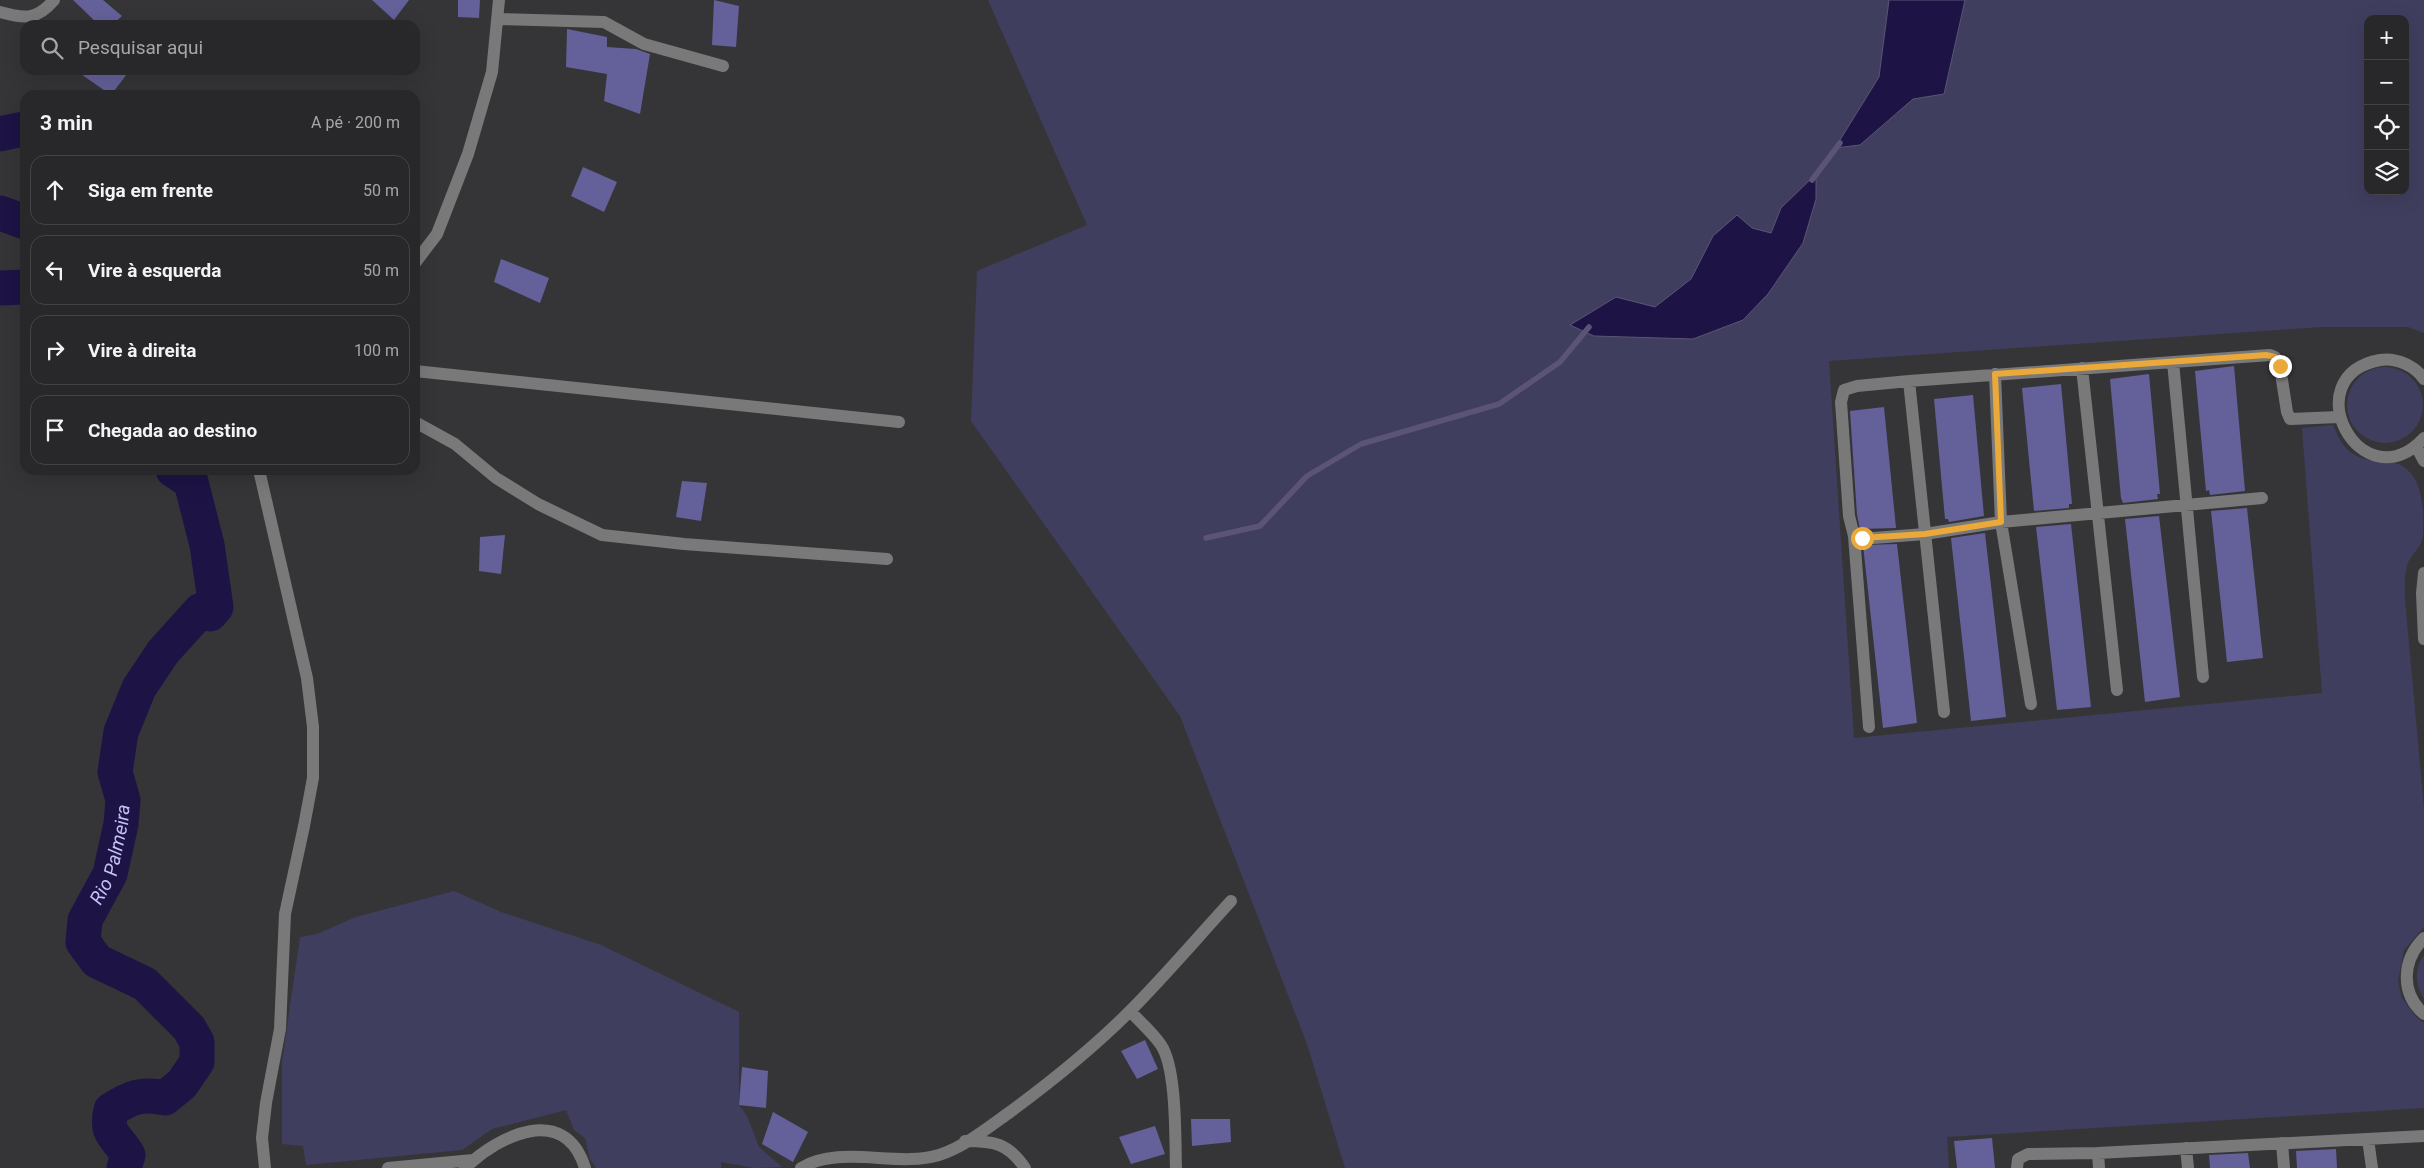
<!DOCTYPE html>
<html lang="pt">
<head>
<meta charset="utf-8">
<style>
  :root { --surface:#28282a; --page:#343436; --text:#f1f3f6; --muted:#a5a6a8; --line:#444447 }
  body { margin:0; font-family:Roboto,sans-serif; background:var(--page); color:var(--text) }
  .controls { position:absolute; right:15px; top:15px; display:grid; overflow:hidden; border-radius:10px; box-shadow:0 5px 20px #0002 }
  .controls button { width:45px; height:45px; display:grid; place-items:center; padding:0; border:0; border-bottom:1px solid var(--line); background:var(--surface); color:var(--text); font:25px sans-serif }
  .stop { position:absolute; width:15px; height:15px; margin:-11px; border:4px solid #eba939; border-radius:50%; background:#fff }
  .stop.end { background:#eba939; border-color:#fff; box-shadow:0 1px 5px #0008 }
  .list { margin:0; padding:0; list-style:none }
  h2 { display:flex; justify-content:space-between; align-items:center; height:65px; margin:0; padding:0 20px; font-size:21px }
  h2 small { font-size:16px; font-weight:400; color:var(--muted) }
  .list li { display:grid; grid-template-columns:32px 1fr auto; gap:15px; align-items:center; box-sizing:border-box; height:70px; margin:0 10px 10px; padding:0 10px; border:1px solid var(--line); border-radius:15px }
  .list b { display:block; font-size:19px; white-space:nowrap }
  .list em { font-size:16px; font-style:normal; color:var(--muted) }
  .icon { flex:none; width:28px; height:28px; fill:none; stroke:currentColor; stroke-width:2; stroke-linecap:round; stroke-linejoin:round }
  .map { position:relative; flex:none; width:2424px; height:1168px; overflow:hidden }
  .search { position:absolute; background:var(--surface); box-shadow:0 5px 20px #0002; left:20px; top:20px; width:400px; height:55px; display:flex; align-items:center; gap:12px; box-sizing:border-box; padding:0 18px; border-radius:15px; color:var(--muted); font-size:19px }
  .panel { position:absolute; background:var(--surface); box-shadow:0 5px 20px #0002; left:20px; top:90px; width:400px; height:385px; border-radius:15px }
  .map>svg:first-child { display:block }
  .green { fill:#403e5e; fill-rule:evenodd }
  .water { fill:#1d1345; stroke:#5b5477 }
  .lines { fill:none; stroke-linecap:round; stroke-linejoin:round }
  .stream { stroke:#5b5477; stroke-width:5.5 }
  .river { stroke:#1d1345; stroke-width:35 }
  .building { fill:#646099 }
  .minor { stroke:#79797a; stroke-width:12 }
  .route { stroke:#eba939; stroke-width:6 }
  .labels { text-anchor:middle; stroke-width:4; stroke-linejoin:round; paint-order:stroke }
  .water-label { font-size:19px; font-style:italic; fill:#c4c2f5; stroke:#2b2b2e }
</style>
</head>
<body>
<div class="map">
<svg width="2424" height="1168" viewBox="0 0 2424 1168">
  <rect width="100%" height="100%" fill="#353538"/>
  <path class="green" d="M988,0H2424V333L2408,327H2321L1829,361L1854,738L2322,693L2302,428L2333,425C2338,436 2343,449 2355,455C2368,463 2382,458 2395,463C2424,472 2424,510 2423,535C2423,546 2410,555 2407,565C2404,575 2405,589 2405,600L2424,809V927L2404,950L2398,981L2402,998L2417,1018L2424,1023V1108L1947,1137L1949,1168H1345L1307,1044L1180,716L971,421L977,271L1087,225ZM2368,19H2405V191H2368Z
    M2347 405a38 38 0 1 1 76 0a38 38 0 1 1-76 0Z
    M454,891L501,912L601,945L739,1012V1105L747,1116L759,1147L782,1167L754,1168L721,1162V1168H596L590,1159L585,1138L574,1130L566,1110L492,1129L462,1150L306,1165L303,1146L282,1144V1062L300,937L317,934L356,917Z
    M2424,955V999C2415,986 2414,968 2424,955Z"/>
  <path class="water" d="M1889,0H1965L1944,94L1913,99L1860,145L1835,148L1879,77Z
    M1816,174V199L1803,243L1768,294L1743,320L1693,339L1594,336L1570,325L1616,297L1655,307L1691,279L1713,236L1737,215L1752,228L1771,233L1781,208Z"/>
  <g class="lines">
    <path class="stream" d="M1812,180L1840,143
      M1206,538L1260,526L1307,476L1361,444L1499,404L1560,362L1589,327"/>
    <g class="river">
      <path d="M0,134L23,129L25,131"/>
      <path d="M0,213L25,222"/>
      <path d="M0,288L25,287"/>
      <path id="s1" d="M124,1168L128,1155C117,1136 105,1135 111,1110C131,1097 142,1093 165,1098L182,1084L197,1062V1042L189,1028L145,984L97,961L83,942L85,920L110,874L121,824L123,800L115,772L121,732L139,688L163,652L200,611L210,614L216,607L207,545L191,482L173,470"/>
    </g>
  </g>
  <path class="building" d="M73,0H103L122,16L112,25H99Z
    M372,0H409L394,20Z
    M458,0H480L479,18L458,17Z
    M714,0L739,6L736,47L712,45Z
    M567,29L607,37V47L636,49L650,54L640,114L604,101L607,74L566,67Z
    M75,70H130L111,95Z
    M583,167L617,182L604,212L571,196Z
    M501,259L549,278L540,303L494,282Z
    M2234,366L2245,491L2210,495L2209,490L2206,491L2195,371Z
    M2149,374L2160,494H2157L2158,499L2123,503L2121,498L2110,379Z
    M2061,384L2072,504H2069V508L2034,511L2022,388Z
    M1973,395L1984,516L1949,522L1948,519H1945L1934,399Z
    M1884,407L1896,528L1860,529L1857,515L1850,411Z
    M682,481L707,483L701,521L676,517Z
    M2247,508L2263,658L2227,662L2211,511Z
    M2159,516L2180,697L2145,702L2125,519Z
    M2071,524L2091,707L2057,710L2036,527Z
    M1985,533L2006,717L1971,721L1951,538Z
    M505,535L501,574L479,571L480,537Z
    M1897,544L1917,723L1883,728L1863,545Z
    M1145,1040L1158,1069L1137,1079L1121,1051Z
    M742,1067L768,1071L766,1108L739,1105Z
    M773,1112L808,1132L793,1162L762,1144Z
    M1191,1119H1230L1231,1142L1192,1146Z
    M1155,1126L1165,1154L1131,1164L1119,1137Z
    M1992,1138L1995,1168H1957L1954,1141Z
    M2336,1149L2337,1168H2297L2296,1151Z
    M2248,1153L2250,1168H2210L2209,1155Z"/>
  <g class="lines">
    <path class="minor" d="M0,12C25,19 37,20 54,0
      M498,19L604,22L644,44L723,66
      M415,263L437,234L468,154L492,72L499,0
      M2173,362L2203,677
      M2082,368L2117,690
      M415,371L899,422
      M1995,374L2001,522L2031,704
      M2424,379C2415,366 2396,357 2380,360C2293,376 2361,505 2424,438
      M1909,381L1944,712
      M415,422L455,444L496,478L538,504L602,535L684,544L887,559
      M2416,446L2424,461
      M259,470L307,678L313,727V778L304,826L285,914L280,1029L266,1103L262,1138L265,1168
      M1854,536L1873,538L1925,534L2001,522L2262,498
      M2424,573L2422,593L2424,639
      M1869,727L1854,536L1849,516L1841,402L1844,390L1857,386L1909,381L2270,355L2275,357L2280,367L2287,412L2290,419L2339,417
      M2424,938C2402,960 2400,993 2424,1014
      M1130,1011C1140,1022 1153,1033 1161,1045C1177,1069 1175,1139 1176,1168
      M2368,1139L2372,1168
      M965,1141C994,1141 1008,1143 1025,1168
      M2282,1143L2284,1168
      M2186,1148L2188,1168
      M2098,1153L2099,1168
      M388,1168L473,1160
      M465,1168C499,1135 565,1103 585,1168
      M801,1168C840,1144 897,1168 939,1155C964,1147 989,1127 1010,1112C1052,1081 1092,1049 1129,1012C1164,977 1197,938 1231,901
      M2017,1168L2018,1159L2028,1154L2098,1153L2424,1136"/>
  </g>
  <g class="lines">
    <path class="route" d="M1862,538L1925,534L2001,522L1995,374L2266,355L2275,357L2280,366"/>
  </g>
  <g class="labels">
    <g class="water-label">
      <text dy="7" stroke="none"><textPath href="#s1" startOffset="439">Rio Palmeira</textPath></text>
    </g>
  </g>
</svg>
<div class="controls">
<button>+</button>
<button>−</button>
<button><svg class="icon" aria-label="locate" viewBox="0 0 24 24"><circle cx="12" cy="12" r="6"/><path d="M12 2v4M12 18v4M2 12h4M18 12h4"/></svg></button>
<button><svg class="icon" aria-label="layers" viewBox="0 0 24 24"><path d="M12 4l9 5-9 5-9-5zM3 14l9 5 9-5"/></svg></button>
</div>
<div class="stop" style="left:1862px;top:538px"></div>
<div class="stop end" style="left:2280px;top:366px"></div>
<div class="search"><svg class="icon" aria-label="search" viewBox="0 0 24 24"><circle cx="10" cy="10" r="6"/><path d="M15 15l6 6"/></svg>Pesquisar aqui</div>
<section class="panel">
<h2>3 min<small>A pé · 200 m</small></h2>
<ul class="list">
<li><svg class="icon" aria-label="ahead" viewBox="0 0 24 24"><path d="M12 20V5M6 11l6-6 6 6"/></svg><div><b>Siga em frente</b></div><em>50 m</em></li>
<li><svg class="icon" aria-label="left" viewBox="0 0 24 24"><path d="M17 20v-9H6M10 6l-5 5 5 5"/></svg><div><b>Vire à esquerda</b></div><em>50 m</em></li>
<li><svg class="icon" aria-label="right" viewBox="0 0 24 24"><path d="M7 20v-9h11M14 6l5 5-5 5"/></svg><div><b>Vire à direita</b></div><em>100 m</em></li>
<li><svg class="icon" aria-label="arrive" viewBox="0 0 24 24"><path d="M6 21V4h12l-3 4 3 4H6"/></svg><div><b>Chegada ao destino</b></div></li>
</ul>
</section>
</div>
</body>
</html>
